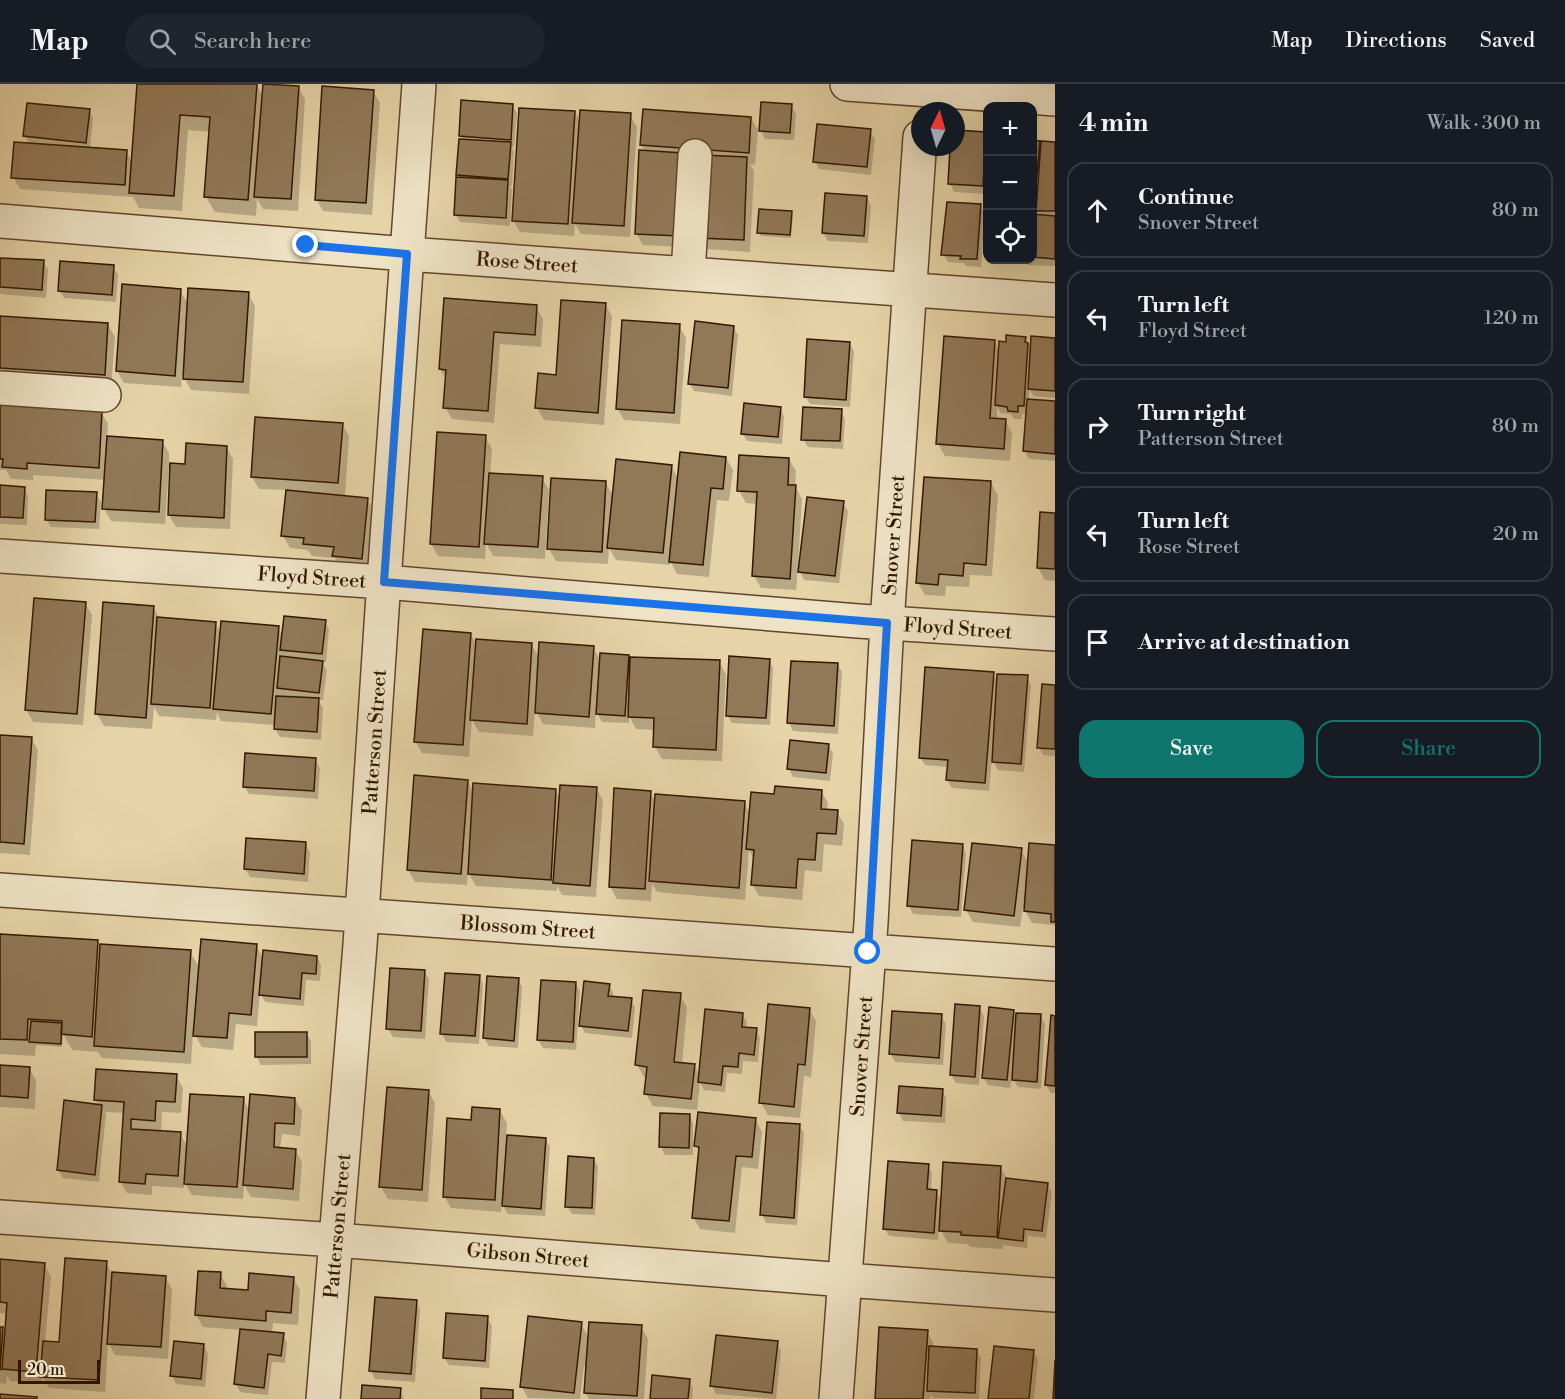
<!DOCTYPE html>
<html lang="en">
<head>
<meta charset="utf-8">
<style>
  :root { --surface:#171b24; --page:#20242c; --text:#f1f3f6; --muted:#9ea1a6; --line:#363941; --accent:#0f766e }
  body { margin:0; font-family:"Libre Bodoni",serif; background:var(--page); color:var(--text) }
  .controls { position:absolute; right:18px; top:18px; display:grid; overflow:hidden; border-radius:12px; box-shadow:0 6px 24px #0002 }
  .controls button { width:54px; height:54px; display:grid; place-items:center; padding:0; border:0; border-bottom:2px solid var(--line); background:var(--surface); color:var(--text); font:30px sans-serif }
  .compass { position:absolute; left:911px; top:18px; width:54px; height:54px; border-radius:50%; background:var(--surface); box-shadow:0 6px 24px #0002; rotate:5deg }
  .scale { position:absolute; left:18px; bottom:15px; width:82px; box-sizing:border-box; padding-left:6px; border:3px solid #341701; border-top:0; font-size:16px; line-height:21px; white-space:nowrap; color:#341701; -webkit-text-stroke:4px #efe3c6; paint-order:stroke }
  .stop { position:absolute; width:18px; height:18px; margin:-14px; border:4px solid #1a73e8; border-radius:50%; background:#fff }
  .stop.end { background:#1a73e8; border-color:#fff; box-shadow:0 2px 6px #0008 }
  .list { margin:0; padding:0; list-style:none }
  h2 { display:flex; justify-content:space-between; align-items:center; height:78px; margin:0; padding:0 24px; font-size:26px }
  h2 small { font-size:20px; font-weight:400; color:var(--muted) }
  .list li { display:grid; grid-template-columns:39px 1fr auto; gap:18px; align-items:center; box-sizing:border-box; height:96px; margin:0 12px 12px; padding:0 12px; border:2px solid var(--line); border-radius:18px }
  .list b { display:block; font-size:22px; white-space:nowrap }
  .list p { margin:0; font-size:20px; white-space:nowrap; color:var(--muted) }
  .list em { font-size:20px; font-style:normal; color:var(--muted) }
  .actions { display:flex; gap:12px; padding:18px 24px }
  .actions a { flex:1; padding:14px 0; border:2px solid var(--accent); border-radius:18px; text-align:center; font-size:21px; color:var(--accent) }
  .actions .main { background:var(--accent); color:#fff }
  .icon { flex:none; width:33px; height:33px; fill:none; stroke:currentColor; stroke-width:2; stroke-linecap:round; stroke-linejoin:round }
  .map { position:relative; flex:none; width:1055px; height:1315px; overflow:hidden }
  header { display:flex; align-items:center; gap:36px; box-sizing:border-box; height:84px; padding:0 30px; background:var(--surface); border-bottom:2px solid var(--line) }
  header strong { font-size:28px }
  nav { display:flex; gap:33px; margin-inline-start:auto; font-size:21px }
  .search { width:420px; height:54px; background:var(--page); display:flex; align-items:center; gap:15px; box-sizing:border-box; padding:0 21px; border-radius:33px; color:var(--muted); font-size:22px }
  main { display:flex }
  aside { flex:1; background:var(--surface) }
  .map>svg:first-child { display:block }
  .shadow { fill:#0003 }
  .building { fill:#917958; stroke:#341701; stroke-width:1.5 }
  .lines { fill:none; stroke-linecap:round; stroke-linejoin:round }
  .minor-casing { stroke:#60462b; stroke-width:36 }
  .minor { stroke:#efe3c6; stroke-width:33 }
  .route { stroke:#1a73e8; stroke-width:8 }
  .labels { text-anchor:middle; stroke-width:4.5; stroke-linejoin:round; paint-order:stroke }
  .street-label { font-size:20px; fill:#341701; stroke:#efe3c6 }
</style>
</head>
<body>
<header>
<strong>Map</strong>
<div class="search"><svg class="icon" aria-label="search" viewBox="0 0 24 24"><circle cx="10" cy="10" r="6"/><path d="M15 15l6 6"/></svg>Search here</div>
<nav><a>Map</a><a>Directions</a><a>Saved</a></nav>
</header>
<main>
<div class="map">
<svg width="1055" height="1315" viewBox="0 0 1055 1315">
  <rect width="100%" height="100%" fill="#e6d4a8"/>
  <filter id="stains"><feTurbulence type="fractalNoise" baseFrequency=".00333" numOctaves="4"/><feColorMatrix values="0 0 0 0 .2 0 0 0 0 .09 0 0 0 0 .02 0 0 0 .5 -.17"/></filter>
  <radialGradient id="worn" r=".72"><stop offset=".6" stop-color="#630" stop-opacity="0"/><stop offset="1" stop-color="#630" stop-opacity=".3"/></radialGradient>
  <path class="shadow" d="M138,0H256L263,12L298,3L305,15L298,127L263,125L257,115L256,132L215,128L206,113L211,48L188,46L182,127L139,124L133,113L20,105L13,93L30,61L25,52L89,26L93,34L90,65L126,67L132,78Z
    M373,7L380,19L372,131L323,127L316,115Z
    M512,21L517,29L514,63H512L514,68L512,102H510L512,106L510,142L460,138L455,130L460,95L458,91L463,56L460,52Z
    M791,22L796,30L794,56L765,55L761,47Z
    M575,28L580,38L630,31L637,43L630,153L581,150L575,140L574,152L520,148L513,136Z
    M751,34L758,46L755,81L750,80L754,87L750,168L706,165L699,153L685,163L643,161L636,149L646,68L641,61Z
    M870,47L875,55L871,91L819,85L815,77Z
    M956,47L986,50L987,53L986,110L954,108L950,100L952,63H956Z
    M1032,58H1039L1042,64L1055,60V182L1028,181L1027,178L992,176H1032V132H1041L1037,126L1039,108H1032Z
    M867,114L871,122L868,159L828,157L823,149Z
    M980,122L985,130L981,183L966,182L964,179L948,178L943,170Z
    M791,129L793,132L791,154L761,152L759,149Z
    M0,175L43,178L48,186L46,214L0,210Z
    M113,183L118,191L116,218L64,214L59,206Z
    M180,207L189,221L248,210L255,222L249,310L191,306L182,290L181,303L124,299L117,287Z
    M446,216L536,223L543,235L541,263L500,260L494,339L452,335L445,323L447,297L440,285Z
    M605,220L612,232L604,341L544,336L537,324Z
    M0,233L108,241L115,253L111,303L0,293Z
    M679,242L686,254L680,340L624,336L617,324Z
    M733,243L738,251L732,312L694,307L690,300Z
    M1025,254L1032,265L1055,255V314L1034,312L1029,305V317L1055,318V377L1029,375L1025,367L1027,330H1022V335H1014L1011,330L1001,329L997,323V336H1005L1012,349L1010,377L945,372L938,360L994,257L999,266L1007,259Z
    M849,259L854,267L850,323L810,320L805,312Z
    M0,322L101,328L108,340L107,354L162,357L169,369V380L187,381L226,363L233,375L230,445L176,443L169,431L171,382H169L165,440L111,437L104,424L106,396L33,391V396L11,395L6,386H0Z
    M780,324L784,332L782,360L747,357L742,349Z
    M841,327L845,335L843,365L808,363L803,355Z
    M342,340L349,352L345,413L367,415L374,427L368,486L341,484L335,474L312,472L308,466L290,464L283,452L287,406L259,405L252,393Z
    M485,353L492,365L490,391L542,394L549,406L545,475L493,472L486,459L485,475L438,472L431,460Z
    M726,374L733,386L729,417L717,416L709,493L677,490L670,477V481L616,476L609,464L608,480L556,477L549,465L605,398L614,413L671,382L679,395Z
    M789,375L796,387L795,402L802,415L798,483H800L843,419L848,427L839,499L804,496L798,484L796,506L761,504L754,492L758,420L746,419L739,407Z
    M991,399L998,411L992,492L970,491L969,503L946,502L945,512L925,511L918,499Z
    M0,403L24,404L28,412L27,441L0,440Z
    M96,410L101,418L99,445L51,443L46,435Z
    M1055,431V497L1045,496L1038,484Z
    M85,519L92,531L83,641L33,638L26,625Z
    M153,523L160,535L215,539L221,549L278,544L283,553L325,538L329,546L326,578L321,577L327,586L323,616H318L323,624L321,656L280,653L275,645L276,641L221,637L217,628L216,636L159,632L154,623L152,645L104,642L97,630Z
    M471,551L477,561L531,560L540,575L593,563L601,578L628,572L632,578H719L726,590L722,677L662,675L655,663V646L636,645L629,632V639L602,638L596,628L595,644L543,640L535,625L533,652L479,648L472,636L469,673L422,669L415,657Z
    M769,576L773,584L770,641L732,639L727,631Z
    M837,580L842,588L838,650L793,647L789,639Z
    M993,590L998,598L1027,593L1031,601L1024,688L998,686L992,675L989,707L952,704L947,696L948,683L925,681L920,673Z
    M1055,602V672L1043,671L1039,663Z
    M0,652L31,654L38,666L30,771L0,769Z
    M828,661L833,669L830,697L793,693L789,685Z
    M315,676L320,684L318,715L249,710L244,702Z
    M467,697L474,709L555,706L561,716L596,704L603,716L596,813L562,811L557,802V807L476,802L468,789L467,801L415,798L408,786Z
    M821,707L828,719L827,727L837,728L844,740L842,762L824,760L822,788L805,786L802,816L759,812L752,800L754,776L749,766L745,816L657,808L652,800L651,817L617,815L610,803L650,708L656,719H744L750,729L776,711Z
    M248,756L305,760L310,768L308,798L250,793L245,785Z
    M962,761L966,769L961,833L913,830L909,822Z
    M1055,763V842L1054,841L1032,839L1023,823L1020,843L973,838L966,826L1021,766L1029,780Z
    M0,851L97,857L100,862L190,868L200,884L256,861L264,876L317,873L321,881L320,897L306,896L304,922L265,918L260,909L257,942L236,940L233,966L202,963L193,948L191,980L102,974L98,968L72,966L63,950L62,963L36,961L35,972L0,970Z
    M424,887L429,895L425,955L393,953L388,945Z
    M479,892L483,900L479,960L446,958L442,950Z
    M518,895L522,903L518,964L489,962L484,954Z
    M575,899L580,907L576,966L543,964L538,956Z
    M609,901L613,909V914L631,916L635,923L632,954L585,949L581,941Z
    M680,911L687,923L682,980L694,981L700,993L742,930L747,938L746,945L756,946L760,954L758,978L743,977L742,990L727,989L725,1008L704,1006L700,999L697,1026L653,1022L646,1010L648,994L644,993L637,981Z
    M979,924L984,932L979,1001L956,999L951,991Z
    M809,925L816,937L811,993L804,992L800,1034L768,1031L761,1019Z
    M1013,927L1017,934L1041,932L1045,940L1041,1005L1018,1003L1012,993L1010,1004L988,1001L983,993Z
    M941,932L946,940L943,981L895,978L891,970Z
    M1055,933V1009H1051L1046,1001Z
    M306,949L311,957V980L261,981L257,973Z
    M0,982L29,984L36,996L35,1025L0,1023V1028Z
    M176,992L183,1004L181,1029L162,1028L161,1048L180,1050L188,1063L243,1015L250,1027L295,1015L302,1027L300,1052L282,1050L280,1065L295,1066L302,1078L299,1117L251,1113L244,1101L243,1115L192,1111L184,1098V1104L152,1102V1111L127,1109L120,1097L125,1029L105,1028L106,1030L99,1098L63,1094L58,1086L99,1022L96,1015Z
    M942,1006L946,1014L945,1039L903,1037L899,1029Z
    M428,1007L435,1019L428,1118L388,1115L381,1103Z
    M500,1027L507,1039L506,1053L545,1055L550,1063L545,1132L508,1130L501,1119V1128L451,1124L444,1112L472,1038Z
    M689,1031L693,1039V1071H665L661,1063Z
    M756,1036L762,1048L758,1085L742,1083L735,1149L700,1145L693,1133L700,1069L696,1062Z
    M799,1042L804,1049L797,1141L766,1139L762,1131Z
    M594,1075L598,1083L595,1131L572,1130L567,1122Z
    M928,1082L932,1089L931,1107H936L943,1119L1000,1083L1007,1095L1047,1100L1052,1108L1046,1154L1028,1152L1027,1164L1003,1161V1165L970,1163L968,1160L948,1159L939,1143L938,1156L889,1152L884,1144Z
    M0,1177L44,1180L51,1193L45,1258L61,1260L106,1179L112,1190L165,1193L172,1205L168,1275L115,1271L108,1259L105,1308L49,1304L43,1294L42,1300L10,1297L7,1291L6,1300L0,1299V1244L2,1245L6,1251L8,1230L0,1229Z
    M220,1190L227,1202L226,1206L249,1208L293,1194L300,1206L298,1241L273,1239L272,1250L283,1251L287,1259L285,1279L272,1278L268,1311L240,1308L236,1300L242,1246L203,1243L196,1231Z
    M416,1217L420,1225L415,1298L375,1295L371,1287Z
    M487,1234L492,1242L489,1284L449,1281L444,1273Z
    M581,1240L589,1254L641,1243L648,1255L644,1315H589L585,1308L587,1282H584L580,1315L528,1314L521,1302Z
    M927,1248L934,1260L933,1264L977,1266L981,1274L979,1315L933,1314L931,1311L930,1315H876Z
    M777,1259L781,1267L776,1315L716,1310L712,1302Z
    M204,1262L208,1270L205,1303L176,1300L172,1292Z
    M1033,1267L1038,1275L1034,1315H990Z
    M689,1296L693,1304L692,1315H651Z
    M400,1305L404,1315H363Z"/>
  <path class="building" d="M137,0H257L248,116L204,113L210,33L180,31L174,112L129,109Z
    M263,0L299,2L291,115L254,113Z
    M322,2L374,6L366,119L315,116Z
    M461,16L513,20L511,56L459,52Z
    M761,18L792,20L790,49L759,47Z
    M27,19L90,25L86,59L23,52Z
    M519,24L575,27L568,140L512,137Z
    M643,25L751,33L749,69L640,61Z
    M580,26L631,29L624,142L572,139Z
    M817,40L871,45L867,83L813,78Z
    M956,46L986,48L983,102L948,100L950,63H956Z
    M459,55L511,58L508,95L456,91Z
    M1032,56L1040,57L1036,101H1032Z
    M1041,57L1055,58V127H1036Z
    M14,58L127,66L125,101L11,94Z
    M639,66L683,69L679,152L635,150Z
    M987,69V98L984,97Z
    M702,71L747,73L744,156L698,154Z
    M456,93L508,96L506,134L454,131Z
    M825,109L867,112L864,152L822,149Z
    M947,118L981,120L977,175H960L961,172L941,171Z
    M759,125L792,127L790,151L757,149Z
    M1032,130L1055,132V175L1032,173Z
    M0,174L44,176L42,206L0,203Z
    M60,177L114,181L112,211L58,207Z
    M122,200L181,205L175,292L116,287Z
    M188,204L249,208L243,298L183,295Z
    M444,214L537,221L535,251L494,248L488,327L443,324L446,286L439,285Z
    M561,216L606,219L598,329L535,324L538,289L556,291Z
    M0,232L108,239L105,291L0,284Z
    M622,236L680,240L674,329L616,325Z
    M695,237L734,242L728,304L688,300Z
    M1006,251L1026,253L1025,258L1028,259L1024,322H1018V328L1008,327L1007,323L995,321L999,257L1006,258Z
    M944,252L995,256L990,334L1006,335L1004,365L936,360Z
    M1031,252L1055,254V307L1028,305Z
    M807,255L850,258L846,316L804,313Z
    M1027,315L1055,317V370L1023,367Z
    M744,319L781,323L778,353L741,350Z
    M0,320L102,327L99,384L27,379V385L2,383L3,375H0Z
    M803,323L842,325L840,357L801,356Z
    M255,333L343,339L338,399L251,393Z
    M437,348L486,351L479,463L430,460Z
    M107,352L163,356L159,428L102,425Z
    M186,359L227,362L224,434L168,431L170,379L185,380Z
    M680,368L726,373L723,405L711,404L703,481L669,478Z
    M739,371L789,374L788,401H796L790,495L752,492L757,408L737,407Z
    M616,375L672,381L663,469L607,464Z
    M489,389L543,392L538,463L484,460Z
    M924,393L991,397L986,481L964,479L963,492L939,490L938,501L916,499Z
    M551,394L606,397L602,468L547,465Z
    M0,401L25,403L23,434L0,433Z
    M46,406L97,408L95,438L45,436Z
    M286,406L368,414L362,475L332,472L334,463L303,460L304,454L281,452Z
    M807,413L844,417L835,492L798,488Z
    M1040,428L1055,429V485L1037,484Z
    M34,514L86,518L77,630L25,626Z
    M103,518L154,522L146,634L95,630Z
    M284,532L326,536L322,570L280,566Z
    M157,533L216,538L210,624L151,620Z
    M221,537L279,542L271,630L213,625Z
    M423,545L471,549L463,661L414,658Z
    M476,555L532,559L527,640L470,636Z
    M539,558L594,562L589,633L535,629Z
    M600,569L629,571L625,632L596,630Z
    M280,572L323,577L319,609L277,604Z
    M729,572L770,575L766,634L726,632Z
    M630,573L720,576L716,666L653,663L654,634L628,633Z
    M791,577L838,579L834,642L787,639Z
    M925,583L994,588L985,699L946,696L948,676L919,674Z
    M997,590L1028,591L1021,680L992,678Z
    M1042,600L1055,601V665L1037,664Z
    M276,612L319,614L317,648L274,645Z
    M0,651L32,653L24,760L0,758Z
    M790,656L829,660L826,689L787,685Z
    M245,669L316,674L314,707L243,703Z
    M414,691L468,696L461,790L407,786Z
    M473,699L556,705L551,796L468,790Z
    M560,701L597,703L590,802L553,799Z
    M775,702L822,706L821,725L838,726L836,750L817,749L815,776L798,775L796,804L751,801L754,766L746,765L751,708L774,710Z
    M614,704L651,707L645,805L609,803Z
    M655,710L745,717L739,804L649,797Z
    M246,754L306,758L304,790L244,785Z
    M912,756L963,760L958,826L907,822Z
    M972,759L1022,764L1014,832L964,826Z
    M1029,759L1055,761V838H1051V830L1024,827Z
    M0,850L98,856L92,953L61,950L62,937L28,935L27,956L0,955Z
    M201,855L257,860L251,931L229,929L227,954L193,952Z
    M100,860L191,866L184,968L94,962Z
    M263,866L317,872L316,890L302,889L300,915L259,911Z
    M390,884L425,886L421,947L386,945Z
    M445,889L480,891L475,952L440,950Z
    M487,892L519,894L514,957L483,954Z
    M541,896L576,898L573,958L537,956Z
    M584,897L610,900L608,912L632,914L628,947L579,942Z
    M643,906L681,909L674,978L695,980L691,1015L644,1010L647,983L635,981Z
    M768,920L810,924L805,981L798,980L794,1023L759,1019Z
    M955,920L980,922L975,993L950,991Z
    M989,923L1014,926L1007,996L982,994Z
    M705,925L743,929L742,943L757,944L754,971L739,969L738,983L723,982L721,1001L698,998Z
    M892,927L942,930L939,974L889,970Z
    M1016,929L1041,930L1037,998L1012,996Z
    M1051,931L1055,932V1002L1045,1001Z
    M31,937L62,939L61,960L29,958Z
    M255,948H307V973H255Z
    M0,981L30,983L28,1014L0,1012Z
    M96,985L177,990L175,1018L156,1017L155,1037L131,1035V1045L181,1048L178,1092L146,1090L145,1100L119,1098L124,1018L94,1016Z
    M899,1002L943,1005L941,1032L897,1029Z
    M387,1003L429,1006L422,1106L379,1103Z
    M190,1010L244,1013L237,1103L184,1100Z
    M250,1010L295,1014L294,1040L275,1039L274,1063L296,1065L293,1105L243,1101Z
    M64,1016L102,1021L95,1091L57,1086Z
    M472,1023L500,1025L495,1116L443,1113L447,1034L471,1036Z
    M698,1028L756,1034L752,1073L736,1072L729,1137L692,1134L699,1063L694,1062Z
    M660,1029L690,1030L689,1064L659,1063Z
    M767,1038L800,1040L794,1134L760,1131Z
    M507,1051L546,1054L541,1125L502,1122Z
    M568,1072L594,1074L592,1124L565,1123Z
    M888,1077L929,1080L927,1105L937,1106L934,1149L883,1145Z
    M943,1078L1001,1082L997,1153L961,1151V1148L939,1147Z
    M1006,1094L1048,1099L1042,1147L1024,1145L1023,1157L998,1154Z
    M65,1174L107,1177L99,1296L40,1293L43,1257L59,1258Z
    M0,1175L45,1179L36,1288L2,1285L7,1219L0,1218Z
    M198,1187L221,1188L220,1204L248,1206L249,1189L294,1193L291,1229L266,1227V1237L195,1231Z
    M112,1188L166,1192L161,1263L107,1260Z
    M375,1213L417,1216L411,1290L369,1287Z
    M446,1229L488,1232L485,1277L443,1274Z
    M528,1232L582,1238L574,1309L520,1303Z
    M589,1238L642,1241L637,1312L584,1309Z
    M0,1243H3L0,1287Z
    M879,1243L928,1246L923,1315H875Z
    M240,1245L284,1249L281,1272L268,1270L264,1304L234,1300Z
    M716,1251L778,1257L772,1309L710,1302Z
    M174,1257L204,1260L201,1295L170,1292Z
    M929,1262L977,1265L975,1309L927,1307Z
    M994,1262L1034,1266L1029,1315H988Z
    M1055,1276V1315H1053Z
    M652,1291L690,1295L688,1315H650Z
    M362,1301L401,1304L400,1315H361Z
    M481,1304L513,1306V1315H481Z
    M0,1310L37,1313V1315H0Z"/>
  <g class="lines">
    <g class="minor-casing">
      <path id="minor" d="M847,0L1055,15
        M0,137L407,170L1055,216
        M688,190L695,72
        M0,304L104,311
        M0,472L384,498L858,537L1055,550
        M0,806L1055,880
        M0,1133L336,1156L845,1196L1055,1211
        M323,1315L360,861L382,526L419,0
        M836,1315L871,839L887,539L920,53"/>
    </g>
    <use href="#minor" class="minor"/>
  </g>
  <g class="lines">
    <path class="route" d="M306,161L407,170L384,498L887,539L868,868"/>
  </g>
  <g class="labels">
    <g class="street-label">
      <text transform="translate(527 178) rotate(4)" y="7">Rose Street</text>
      <text transform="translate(893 451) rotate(-86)" y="7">Snover Street</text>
      <text transform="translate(312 493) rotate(4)" y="7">Floyd Street</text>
      <text transform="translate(958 544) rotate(4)" y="7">Floyd Street</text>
      <text transform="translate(374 658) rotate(-86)" y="7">Patterson Street</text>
      <text transform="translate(528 843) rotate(4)" y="7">Blossom Street</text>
      <text transform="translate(861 972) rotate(-86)" y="7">Snover Street</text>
      <text transform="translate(337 1142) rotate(-85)" y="7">Patterson Street</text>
      <text transform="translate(528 1171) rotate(5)" y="7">Gibson Street</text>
    </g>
  </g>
  <rect width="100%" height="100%" filter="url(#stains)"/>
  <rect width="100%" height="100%" fill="url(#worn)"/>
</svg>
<div class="controls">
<button>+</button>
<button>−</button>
<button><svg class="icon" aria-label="locate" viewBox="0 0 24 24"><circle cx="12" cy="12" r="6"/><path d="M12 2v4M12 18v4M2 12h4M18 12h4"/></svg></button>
</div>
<svg class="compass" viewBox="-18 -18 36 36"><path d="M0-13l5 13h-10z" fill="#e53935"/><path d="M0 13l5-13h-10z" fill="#9ea1a6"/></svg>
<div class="scale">20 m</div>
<div class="stop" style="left:868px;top:868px"></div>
<div class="stop end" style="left:306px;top:161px"></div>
</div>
<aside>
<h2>4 min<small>Walk · 300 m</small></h2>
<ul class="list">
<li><svg class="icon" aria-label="ahead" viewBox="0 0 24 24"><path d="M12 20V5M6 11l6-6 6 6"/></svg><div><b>Continue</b><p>Snover Street</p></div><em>80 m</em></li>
<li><svg class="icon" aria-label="left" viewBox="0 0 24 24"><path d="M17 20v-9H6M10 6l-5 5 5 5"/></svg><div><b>Turn left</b><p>Floyd Street</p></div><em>120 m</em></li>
<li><svg class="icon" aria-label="right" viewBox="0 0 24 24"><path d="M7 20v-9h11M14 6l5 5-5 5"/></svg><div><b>Turn right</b><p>Patterson Street</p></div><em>80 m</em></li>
<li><svg class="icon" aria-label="left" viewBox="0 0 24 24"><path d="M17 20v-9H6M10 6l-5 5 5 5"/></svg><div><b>Turn left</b><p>Rose Street</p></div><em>20 m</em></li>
<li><svg class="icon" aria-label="arrive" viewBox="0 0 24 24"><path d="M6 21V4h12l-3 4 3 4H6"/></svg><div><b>Arrive at destination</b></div></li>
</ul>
<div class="actions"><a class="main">Save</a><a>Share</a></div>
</aside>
</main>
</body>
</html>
